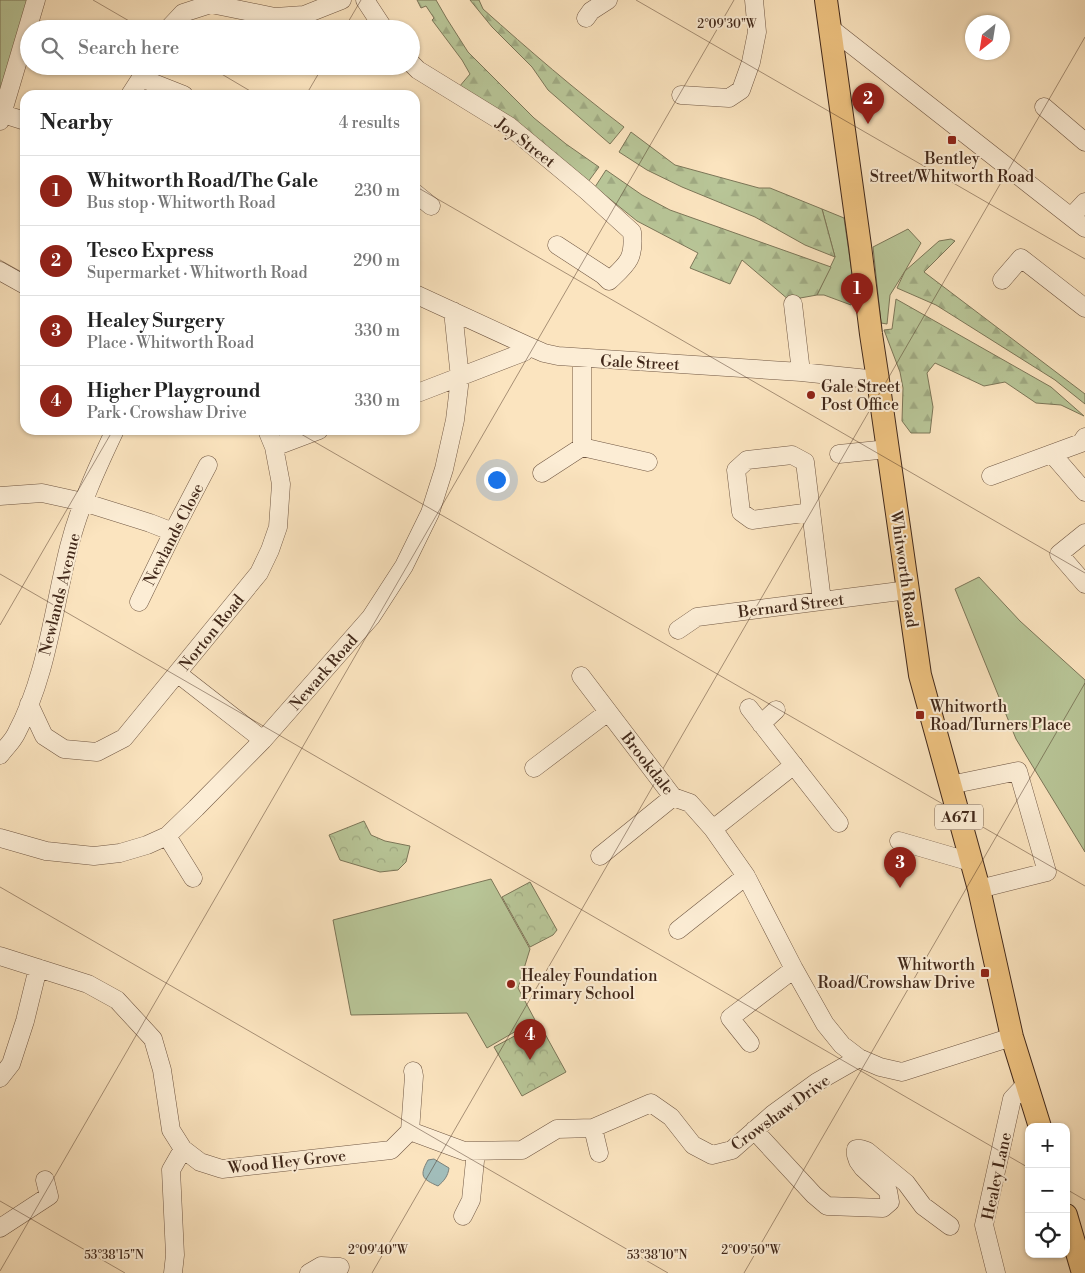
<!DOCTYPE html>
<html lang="en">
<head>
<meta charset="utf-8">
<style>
  :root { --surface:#fff; --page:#f6f6f6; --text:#222; --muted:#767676; --line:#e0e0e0; --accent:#8f2418 }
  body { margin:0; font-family:"Libre Bodoni",serif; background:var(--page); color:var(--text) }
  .controls { position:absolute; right:15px; bottom:15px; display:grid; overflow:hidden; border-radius:10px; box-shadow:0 1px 4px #0004 }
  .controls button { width:45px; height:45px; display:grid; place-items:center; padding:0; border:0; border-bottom:1px solid var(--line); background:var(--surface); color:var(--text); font:25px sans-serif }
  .compass { position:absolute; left:965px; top:15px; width:45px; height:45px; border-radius:50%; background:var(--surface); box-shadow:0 1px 4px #0004; rotate:210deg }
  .you { position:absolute; left:496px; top:479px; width:18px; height:18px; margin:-12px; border:4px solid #fff; border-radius:50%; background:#1a73e8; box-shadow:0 0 0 8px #1a73e833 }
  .badge { display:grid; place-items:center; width:32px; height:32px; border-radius:50%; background:var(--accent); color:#fff; font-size:16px; font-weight:700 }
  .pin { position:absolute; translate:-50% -41px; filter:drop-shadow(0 1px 2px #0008) }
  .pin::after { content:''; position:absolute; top:26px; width:18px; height:15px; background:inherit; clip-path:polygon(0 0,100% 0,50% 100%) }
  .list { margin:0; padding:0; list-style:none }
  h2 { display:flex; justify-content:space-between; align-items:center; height:65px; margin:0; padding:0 20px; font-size:21px }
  h2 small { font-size:16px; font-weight:400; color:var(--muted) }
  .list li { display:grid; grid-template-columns:32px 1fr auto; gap:15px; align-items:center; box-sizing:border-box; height:70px; padding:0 20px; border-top:1px solid var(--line) }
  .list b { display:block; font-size:19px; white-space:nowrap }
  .list p { margin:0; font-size:16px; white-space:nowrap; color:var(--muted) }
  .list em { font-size:16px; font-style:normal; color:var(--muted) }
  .icon { flex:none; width:28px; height:28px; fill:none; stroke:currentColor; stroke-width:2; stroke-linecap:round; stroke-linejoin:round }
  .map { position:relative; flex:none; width:1085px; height:1273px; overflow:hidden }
  .search { position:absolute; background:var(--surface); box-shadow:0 1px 4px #0004; left:20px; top:20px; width:400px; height:55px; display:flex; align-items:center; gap:12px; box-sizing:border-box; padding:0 18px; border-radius:28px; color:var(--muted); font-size:19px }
  .panel { position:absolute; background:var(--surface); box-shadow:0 1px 4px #0004; left:20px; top:90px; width:400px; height:345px; border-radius:15px }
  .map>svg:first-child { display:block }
  .green { fill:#b8c597; stroke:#7c7658 }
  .forest { fill:url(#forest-firs); stroke:#7c7658 }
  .park { fill:url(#park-crowns); stroke:#7c7658 }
  .water { fill:#a1bdba; stroke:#7b817a }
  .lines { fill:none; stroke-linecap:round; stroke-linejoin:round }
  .minor-casing { stroke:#705743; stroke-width:19 }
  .major-casing { stroke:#41281a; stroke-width:24 }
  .minor { stroke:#fcedd5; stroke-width:18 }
  .major { stroke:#eec280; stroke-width:22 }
  .ticks { fill:none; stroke:#41281a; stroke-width:1; stroke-opacity:0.45 }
  .poi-dot { fill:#8f2418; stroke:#fcedd5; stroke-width:2 }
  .labels { text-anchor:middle; stroke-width:4; stroke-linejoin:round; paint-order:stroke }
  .shield { fill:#fcedd5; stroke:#796352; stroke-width:1 }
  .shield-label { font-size:15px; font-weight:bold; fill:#41281a }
  .street-label { font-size:16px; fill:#41281a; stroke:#fcedd5 }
  .poi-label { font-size:16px; fill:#41281a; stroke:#fcedd5; text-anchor:start }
  .ticks-label { font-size:12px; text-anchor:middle; fill:#41281a; stroke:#fcedd5; stroke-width:4; stroke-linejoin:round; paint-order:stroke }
</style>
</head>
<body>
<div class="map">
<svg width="1085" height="1273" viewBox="0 0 1085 1273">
  <defs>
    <pattern id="forest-firs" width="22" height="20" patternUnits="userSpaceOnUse" patternTransform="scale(1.25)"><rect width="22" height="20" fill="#b8c597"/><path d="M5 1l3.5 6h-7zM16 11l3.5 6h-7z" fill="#9fa982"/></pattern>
    <pattern id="park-crowns" width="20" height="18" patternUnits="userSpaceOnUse" patternTransform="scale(1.25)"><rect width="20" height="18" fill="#b8c597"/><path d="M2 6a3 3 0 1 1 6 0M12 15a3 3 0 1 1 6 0" fill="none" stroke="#9fa982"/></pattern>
  </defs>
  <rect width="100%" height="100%" fill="#fbe4bf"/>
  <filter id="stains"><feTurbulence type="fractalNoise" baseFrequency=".004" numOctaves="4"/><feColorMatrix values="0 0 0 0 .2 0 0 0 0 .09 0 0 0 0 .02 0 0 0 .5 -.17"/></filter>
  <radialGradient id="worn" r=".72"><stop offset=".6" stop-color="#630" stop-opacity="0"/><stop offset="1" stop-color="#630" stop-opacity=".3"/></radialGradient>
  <path class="green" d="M0,0H31L0,102Z
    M822,209L844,218L855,294L852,300L851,305L824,295H817L835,257Z
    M908,229L921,243L905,271L890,295L887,324L881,323L873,247Z
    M979,577L1020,621L1085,680V852L1016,739L955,589Z
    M491,879L530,949L518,988L535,1020L487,1048L467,1013L351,1015L333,920Z"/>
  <path class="forest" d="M417,0H436L447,19L468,52L534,118L566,144L599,167L588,182L459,87L470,74L462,60L432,20L434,18L426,6L421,8Z
    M470,0H479L483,9C529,50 575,90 624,127L610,144L548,90L532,67L492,27Z
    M631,132L675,165L759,188H770L822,209L835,257L805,245L755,217L682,187L647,170L619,152Z
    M606,170L642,195L670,210L831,267L817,295L789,300L742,260L730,284L690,268L698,253L637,221L595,187Z
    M951,239L955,241L924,272L1085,394V404L1055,380L936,305L897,288L905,271L939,241Z
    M896,299L1051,387L1084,416L1061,405L1036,403L1005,382L984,386L935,363L927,373L933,407L930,433H911L902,421L903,388L900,372L884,330L892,329Z"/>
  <path class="park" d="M364,821L371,835L385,841L410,846L406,862L398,870L380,872L340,860L329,835Z
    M530,882L557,930L553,935L530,947L502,897Z
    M539,1023L566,1072L522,1096L494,1047Z"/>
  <path class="water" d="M434,1159L449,1168C448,1176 444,1181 438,1186C422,1179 419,1176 428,1160Z"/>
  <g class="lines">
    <g class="minor-casing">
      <path id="minor" d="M365,0L384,29
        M586,18L591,11L608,0
        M829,27L1085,228
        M168,29L183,13L211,4L275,17L304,15L342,0
        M411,63L418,70L509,126L587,191L632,232C635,259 627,264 609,281L603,275L557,245
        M141,78L184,95
        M130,95L141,78L146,66
        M681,95L729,98L741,90L751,62L757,32L754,0
        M1044,107L1085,142
        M0,113L25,121
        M0,121L36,0
        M415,193L431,206
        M1071,217L1085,202
        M0,271L25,285
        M1002,280L1021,258L1085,308
        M415,294L528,346L544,353L558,356L801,372L878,380
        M793,304L801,372
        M415,394L524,352L528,346
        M274,447L319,430
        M582,447L648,462
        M839,454L888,449
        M1052,454L1085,492
        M542,473L582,447V358
        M991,476L1081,443L1085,437
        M0,496L42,493L83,502L150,523L173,532
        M811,512L752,520L741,512L736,470L747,460L792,455L805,462L822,601
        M1085,533L1059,554L1085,584
        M139,602L173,532L208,465
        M678,630L697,617L908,590
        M177,673L263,740
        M581,676L673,797L690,803L713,829L746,876L794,969L825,1024L842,1045L859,1058
        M29,704L44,736
        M749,708L839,823
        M761,724L776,710
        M44,736L64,749L97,752L124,738L259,573L270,550L278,527L281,484L274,447L267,430
        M0,755C5,748 12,742 16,734C47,676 53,610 69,547C79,507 97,468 115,430
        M534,768L608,712
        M950,785L1018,771L1047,872L979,889
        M713,829L794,765
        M167,836L193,878
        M0,838L46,851L94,856L120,853L147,845L167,836L196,808L263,740L371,617L404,566L430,513L444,469L455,420L460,378L453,311
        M899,841L971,862
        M600,856L673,797
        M678,930L746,876
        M0,956L88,984L117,1000L153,1039L162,1070L171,1130L183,1149L200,1162L222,1169L391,1150L410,1131L414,1076L413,1071
        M750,1043L730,1018L794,969
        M0,1078L11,1064L25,1021L38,968
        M593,1128L599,1153
        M754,1130L814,1195L827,1206L883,1208L890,1202L888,1191L863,1168L858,1161L856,1155V1149H861L867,1151L906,1183L923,1206L950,1226
        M410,1131L464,1151L522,1150L557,1129L593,1128L651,1103L671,1117L693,1145L712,1155L732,1150L773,1114L817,1082L859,1058L880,1067L902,1072L1012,1037
        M463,1216L471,1200L476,1151
        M0,1228L49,1196L45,1180
        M173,1273L175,1255L171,1170L183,1149
        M309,1273L321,1266L340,1267
        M996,1273L984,1225L1012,1099L1027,1083"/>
    </g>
    <g class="major-casing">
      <path id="major" d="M826,0L860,246L871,334L878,380L920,675L979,889L1012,1037L1040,1127
        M1066,1215L1083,1273"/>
    </g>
    <use href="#minor" class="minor"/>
    <use href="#major" class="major"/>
  </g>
  <path class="ticks" d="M93,0L143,29M636,0L1085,259M344,29L361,0M208,66L257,95M306,95L323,66M415,186L1085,573M0,260L25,274M294,430L1085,886M0,574L1029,1168M0,625L113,430M0,887L668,1273M1066,1189L1085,1200M0,1201L125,1273M0,1271L734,0M372,1273L1085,37M744,1273L1085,683"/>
  <g class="poi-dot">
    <rect x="947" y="135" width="10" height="10" rx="2.5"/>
    <circle cx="811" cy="395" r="5"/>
    <rect x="915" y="710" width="10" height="10" rx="2.5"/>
    <rect x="980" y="968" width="10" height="10" rx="2.5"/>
    <circle cx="511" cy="984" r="5"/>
  </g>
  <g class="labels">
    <rect class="shield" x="935" y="804.5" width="48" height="25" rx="4"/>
    <g class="shield-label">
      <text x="959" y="822">A671</text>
    </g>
    <g class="street-label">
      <text transform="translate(526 142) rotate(38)" y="6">Joy Street</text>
      <text transform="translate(640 362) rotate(3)" y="6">Gale Street</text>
      <text transform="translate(173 534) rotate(-63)" y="6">Newlands Close</text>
      <text transform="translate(905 569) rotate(82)" y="6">Whitworth Road</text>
      <text transform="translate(59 594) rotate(-76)" y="6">Newlands Avenue</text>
      <text transform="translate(791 605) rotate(-7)" y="6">Bernard Street</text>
      <text transform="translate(211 632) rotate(-51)" y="6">Norton Road</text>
      <text transform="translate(323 672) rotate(-49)" y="6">Newark Road</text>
      <text transform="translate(648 763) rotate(52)" y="6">Brookdale</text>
      <text transform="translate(780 1112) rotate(-36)" y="6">Crowshaw Drive</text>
      <text transform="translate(287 1161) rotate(-6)" y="6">Wood Hey Grove</text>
      <text transform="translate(996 1176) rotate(-78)" y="6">Healey Lane</text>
    </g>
    <g class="poi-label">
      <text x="952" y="164" text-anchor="middle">Bentley<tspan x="952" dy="18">Street/Whitworth Road</tspan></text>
      <text x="821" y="392">Gale Street<tspan x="821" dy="18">Post Office</tspan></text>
      <text x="930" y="712">Whitworth<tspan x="930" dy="18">Road/Turners Place</tspan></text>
      <text x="975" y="970" text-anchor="end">Whitworth<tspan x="975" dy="18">Road/Crowshaw Drive</tspan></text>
      <text x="521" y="981">Healey Foundation<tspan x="521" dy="18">Primary School</tspan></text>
    </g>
  </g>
  <g class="ticks-label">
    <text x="727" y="28">2°09'30"W</text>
    <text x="378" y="1254">2°09'40"W</text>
    <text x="751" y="1254">2°09'50"W</text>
    <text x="114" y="1259">53°38'15"N</text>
    <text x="657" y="1259">53°38'10"N</text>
  </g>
  <rect width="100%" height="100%" filter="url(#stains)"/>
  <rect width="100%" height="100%" fill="url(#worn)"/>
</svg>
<div class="controls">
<button>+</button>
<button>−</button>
<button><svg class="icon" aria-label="locate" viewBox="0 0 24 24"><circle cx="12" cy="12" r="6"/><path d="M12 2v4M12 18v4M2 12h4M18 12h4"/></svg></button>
</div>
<svg class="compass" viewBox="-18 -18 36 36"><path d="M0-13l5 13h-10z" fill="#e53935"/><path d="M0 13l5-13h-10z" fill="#767676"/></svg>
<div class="you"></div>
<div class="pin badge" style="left:857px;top:314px">1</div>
<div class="pin badge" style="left:868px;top:124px">2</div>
<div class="pin badge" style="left:900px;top:888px">3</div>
<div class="pin badge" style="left:530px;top:1060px">4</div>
<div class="search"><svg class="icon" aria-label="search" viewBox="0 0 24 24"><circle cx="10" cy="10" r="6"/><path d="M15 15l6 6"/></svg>Search here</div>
<section class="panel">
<h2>Nearby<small>4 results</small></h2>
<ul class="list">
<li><span class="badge">1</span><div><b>Whitworth Road/The Gale</b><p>Bus stop · Whitworth Road</p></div><em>230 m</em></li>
<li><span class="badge">2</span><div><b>Tesco Express</b><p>Supermarket · Whitworth Road</p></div><em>290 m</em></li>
<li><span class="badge">3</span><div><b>Healey Surgery</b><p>Place · Whitworth Road</p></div><em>330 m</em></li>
<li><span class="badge">4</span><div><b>Higher Playground</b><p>Park · Crowshaw Drive</p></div><em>330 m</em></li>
</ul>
</section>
</div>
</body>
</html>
